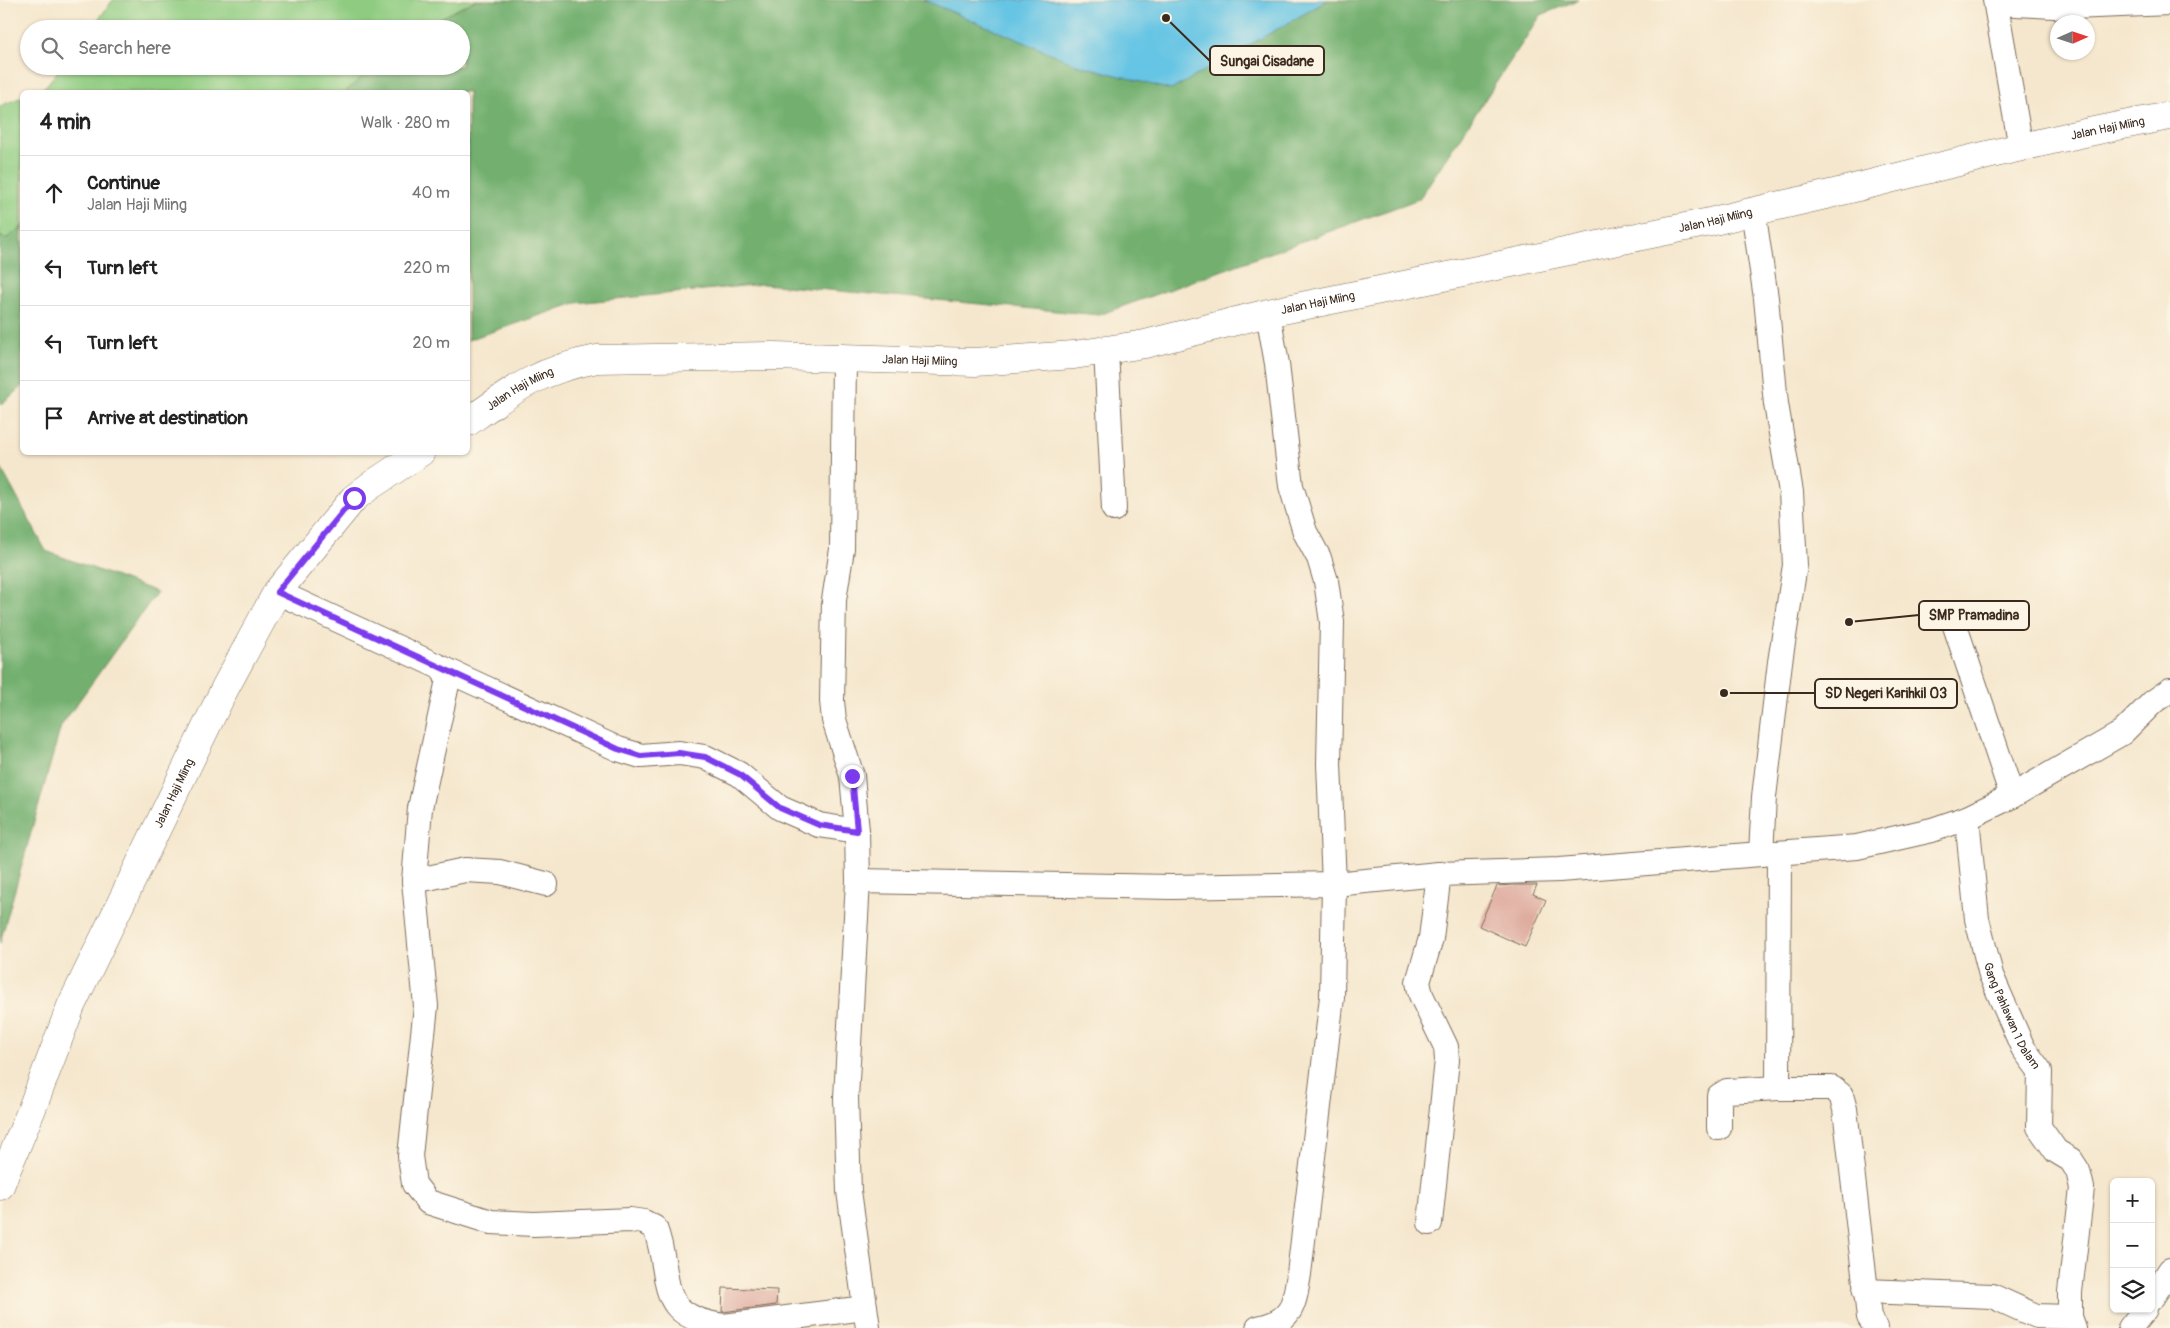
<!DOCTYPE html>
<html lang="en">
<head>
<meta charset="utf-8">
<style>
  :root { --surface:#fff; --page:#f2f2f2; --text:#222; --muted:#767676; --line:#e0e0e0 }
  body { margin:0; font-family:Pangolin,sans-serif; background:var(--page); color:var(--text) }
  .controls { position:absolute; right:15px; bottom:15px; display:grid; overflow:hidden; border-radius:8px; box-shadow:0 1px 4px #0004 }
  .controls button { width:45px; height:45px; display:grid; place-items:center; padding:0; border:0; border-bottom:1px solid var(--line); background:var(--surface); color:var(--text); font:25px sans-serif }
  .compass { position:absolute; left:2050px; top:15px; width:45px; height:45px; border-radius:50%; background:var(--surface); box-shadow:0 1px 4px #0004; rotate:87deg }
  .stop { position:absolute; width:15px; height:15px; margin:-11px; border:4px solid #7c3aed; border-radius:50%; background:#fff }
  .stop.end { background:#7c3aed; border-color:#fff; box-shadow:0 1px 5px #0008 }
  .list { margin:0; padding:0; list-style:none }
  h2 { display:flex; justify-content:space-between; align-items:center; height:65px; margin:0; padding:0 20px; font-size:21px }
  h2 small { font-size:16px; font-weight:400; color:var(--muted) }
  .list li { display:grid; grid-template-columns:32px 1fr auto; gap:15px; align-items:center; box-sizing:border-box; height:75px; padding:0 20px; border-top:1px solid var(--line) }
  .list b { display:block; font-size:19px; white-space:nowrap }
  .list p { margin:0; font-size:16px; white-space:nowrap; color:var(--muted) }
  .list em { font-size:16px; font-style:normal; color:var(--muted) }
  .icon { flex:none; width:28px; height:28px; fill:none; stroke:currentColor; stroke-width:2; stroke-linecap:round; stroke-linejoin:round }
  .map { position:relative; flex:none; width:2170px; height:1328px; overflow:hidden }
  .search { position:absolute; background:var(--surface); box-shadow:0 1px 4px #0004; left:20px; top:20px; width:450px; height:55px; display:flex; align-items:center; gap:12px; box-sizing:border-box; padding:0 18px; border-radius:28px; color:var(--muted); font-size:19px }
  .panel { position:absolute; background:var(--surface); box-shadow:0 1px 4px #0004; left:20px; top:90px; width:450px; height:365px; border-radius:8px }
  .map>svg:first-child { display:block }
  .green { fill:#8fcc81; stroke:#657b50 }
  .forest { fill:#73b06f; stroke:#576d46 }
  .water { fill:#66c5e4; stroke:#507881 }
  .building { fill:#dfada0 }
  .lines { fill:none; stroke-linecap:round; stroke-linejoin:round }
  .minor-casing { stroke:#7c6c5b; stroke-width:26 }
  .major-casing { stroke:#7c6c5b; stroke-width:29 }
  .minor { stroke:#fff; stroke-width:24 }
  .major { stroke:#fff; stroke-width:28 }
  .route { stroke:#7c3aed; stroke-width:6 }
  .labels { text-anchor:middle; stroke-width:4.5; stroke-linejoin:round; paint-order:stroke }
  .street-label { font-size:12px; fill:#3b2a1e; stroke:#fcf5e5 }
  .leader { fill:none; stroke:#3b2a1e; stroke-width:2 }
  .callout-dot { fill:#3b2a1e; stroke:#fcf5e5; stroke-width:2 }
  .callout { fill:#fcf5e5; stroke:#3b2a1e; stroke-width:2 }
  .callout-label { font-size:14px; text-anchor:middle; font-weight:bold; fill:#3b2a1e }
</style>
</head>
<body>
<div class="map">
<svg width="2170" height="1328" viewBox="0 0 2170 1328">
  <rect width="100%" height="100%" fill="#fcf5e5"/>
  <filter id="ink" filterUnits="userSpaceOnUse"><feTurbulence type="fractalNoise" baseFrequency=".02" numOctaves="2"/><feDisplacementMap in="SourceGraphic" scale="10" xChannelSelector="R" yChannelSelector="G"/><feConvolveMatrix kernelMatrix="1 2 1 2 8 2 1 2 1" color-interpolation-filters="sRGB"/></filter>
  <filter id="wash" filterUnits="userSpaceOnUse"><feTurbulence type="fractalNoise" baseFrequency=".0096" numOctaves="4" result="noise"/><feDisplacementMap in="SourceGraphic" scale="20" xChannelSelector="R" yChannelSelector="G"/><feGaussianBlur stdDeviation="1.12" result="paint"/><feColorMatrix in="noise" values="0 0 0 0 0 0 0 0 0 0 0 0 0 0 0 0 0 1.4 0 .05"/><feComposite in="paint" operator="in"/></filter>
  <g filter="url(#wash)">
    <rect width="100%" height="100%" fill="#f5e7cd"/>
    <path class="green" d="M113,0H476L419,29H91Z
      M62,66H375L345,92H32L45,87Z
      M22,97V227L7,238L0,237V106Z"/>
    <path class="forest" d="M476,0H924L1076,64L1171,90L1328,0H1578L1541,15L1419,199L1099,315L763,284L576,303L468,340V92H345L375,66H461V29H419Z
      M22,227V387L0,405V237L7,238Z
      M0,466L46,551L157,592L61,726L0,943Z"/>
    <path class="water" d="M924,0H1328L1171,90L1076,64Z"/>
    <g id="blocks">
      <path class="building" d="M1513,885H1537L1533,894L1546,900L1525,947L1479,926L1497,886Z
        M723,1288L777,1290L776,1305L722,1312Z"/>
    </g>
  </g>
  <g filter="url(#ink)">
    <use href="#blocks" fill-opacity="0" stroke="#7c6c5b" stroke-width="1"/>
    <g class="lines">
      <g class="minor-casing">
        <g id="minor">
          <path d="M1995,0L2021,148"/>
          <path d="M1996,3L2072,7L2170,3"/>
          <path d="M1753,210L1766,298L1776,404L1791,492L1795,565L1780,662L1764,797L1761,854L1857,847L1932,830L1967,818L2012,796L2122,733L2153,702L2170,690"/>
          <path d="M1106,350L1114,509"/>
          <path d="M844,358L842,549L834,600L832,701L834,720L852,776L857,831L858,881"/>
          <path d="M277,592L442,668L448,680L420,808L414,881L426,1006L410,1156L414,1184L428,1202L491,1222L534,1224L630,1220L644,1222L655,1228C674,1279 652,1316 724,1326L865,1308"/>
          <path d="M1953,620L2012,796"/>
          <path d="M442,668L618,749L641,756L679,753L705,757L739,774L780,808L819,825L857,831"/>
          <path id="s1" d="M1967,818L1977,919L1991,975L2023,1048L2040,1071L2039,1127L2056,1151L2071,1160L2078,1171L2082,1188L2070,1292V1317"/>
          <path d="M1779,853L1778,1088H1832L1841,1095L1845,1109L1869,1317L1876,1328"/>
          <path d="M414,881L465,870L500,872L546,884"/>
          <path d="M1719,1128V1096L1727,1091L1778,1088"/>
          <path d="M1430,1223L1447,1060L1446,1047L1421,995L1418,982L1431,938L1439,874"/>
          <path d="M1865,1291L1992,1296L2036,1316L2070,1317L2074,1328"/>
          <path d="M2151,1299L2170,1270"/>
          <path d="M868,1328L849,1191L846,1098L858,881L1172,887L1334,884L1439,874L1559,870L1761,854"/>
          <path d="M1258,1328C1293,1321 1294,1305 1299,1274L1332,997L1334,884L1329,764L1332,622L1326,581L1319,558L1305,532L1291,486L1277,364L1268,313"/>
          <path d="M2130,1328L2145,1309"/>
        </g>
      </g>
      <g class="major-casing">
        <g id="major">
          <path id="s2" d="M468,422C514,389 539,370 597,359L774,356L975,362L1074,355L1145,344L1268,313L1710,222C1759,209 1809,200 1858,187C1962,161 2065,135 2170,116"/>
          <path id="s3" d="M0,1186L31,1111L71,1006L225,688L277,592L354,498L370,486L421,452"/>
        </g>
      </g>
      <use href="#minor" class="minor"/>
      <use href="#major" class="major"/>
    </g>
  </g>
  <g class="lines" filter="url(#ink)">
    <path class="route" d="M354,498L277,592L618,749L641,756L679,753L705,757L739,774L780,808L819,825L857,831L852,776"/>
  </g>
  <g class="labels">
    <g class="street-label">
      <text dy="4" stroke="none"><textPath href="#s2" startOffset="1681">Jalan Haji Miing</textPath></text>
      <text dy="4" stroke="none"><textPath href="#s2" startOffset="1278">Jalan Haji Miing</textPath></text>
      <text dy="4" stroke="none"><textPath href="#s2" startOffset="872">Jalan Haji Miing</textPath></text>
      <text dy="4" stroke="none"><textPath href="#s2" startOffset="468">Jalan Haji Miing</textPath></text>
      <text dy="4" stroke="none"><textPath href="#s2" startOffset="62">Jalan Haji Miing</textPath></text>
      <text dy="4" stroke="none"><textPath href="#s3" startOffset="430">Jalan Haji Miing</textPath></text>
      <text dy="4" stroke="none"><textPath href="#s1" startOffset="205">Gang Pahlawan 1 Dalam</textPath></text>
    </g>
  </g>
  <path class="leader" d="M1166 18L1210 61M1849 622L1919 615M1724 693L1815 693"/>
  <g class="callout-dot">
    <circle cx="1166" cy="18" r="5"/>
    <circle cx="1849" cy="622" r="5"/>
    <circle cx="1724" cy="693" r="5"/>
  </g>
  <g class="callout">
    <rect x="1210" y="46" width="114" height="29" rx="5"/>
    <rect x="1919" y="601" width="110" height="29" rx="5"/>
    <rect x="1815" y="679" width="142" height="29" rx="5"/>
  </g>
  <g class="callout-label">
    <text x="1267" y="66">Sungai Cisadane</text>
    <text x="1974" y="620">SMP Pramadina</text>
    <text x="1886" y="698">SD Negeri Karihkil 03</text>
  </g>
</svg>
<div class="controls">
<button>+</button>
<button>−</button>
<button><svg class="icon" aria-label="layers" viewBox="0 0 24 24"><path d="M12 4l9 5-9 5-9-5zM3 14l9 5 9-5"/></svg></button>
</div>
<svg class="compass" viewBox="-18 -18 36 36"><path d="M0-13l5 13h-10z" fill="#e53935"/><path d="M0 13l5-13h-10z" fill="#767676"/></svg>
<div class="stop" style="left:354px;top:498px"></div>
<div class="stop end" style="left:852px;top:776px"></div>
<div class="search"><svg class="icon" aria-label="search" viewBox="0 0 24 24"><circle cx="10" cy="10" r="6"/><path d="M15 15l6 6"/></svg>Search here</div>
<section class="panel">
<h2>4 min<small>Walk · 280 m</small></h2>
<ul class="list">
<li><svg class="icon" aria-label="ahead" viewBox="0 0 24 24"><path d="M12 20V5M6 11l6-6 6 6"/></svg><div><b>Continue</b><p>Jalan Haji Miing</p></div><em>40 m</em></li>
<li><svg class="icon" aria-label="left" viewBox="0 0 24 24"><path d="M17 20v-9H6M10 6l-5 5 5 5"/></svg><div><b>Turn left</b></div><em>220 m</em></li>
<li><svg class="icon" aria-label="left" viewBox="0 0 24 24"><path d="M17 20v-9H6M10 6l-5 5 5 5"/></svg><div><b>Turn left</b></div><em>20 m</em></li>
<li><svg class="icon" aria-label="arrive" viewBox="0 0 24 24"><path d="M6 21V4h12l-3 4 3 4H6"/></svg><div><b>Arrive at destination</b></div></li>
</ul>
</section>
</div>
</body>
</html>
